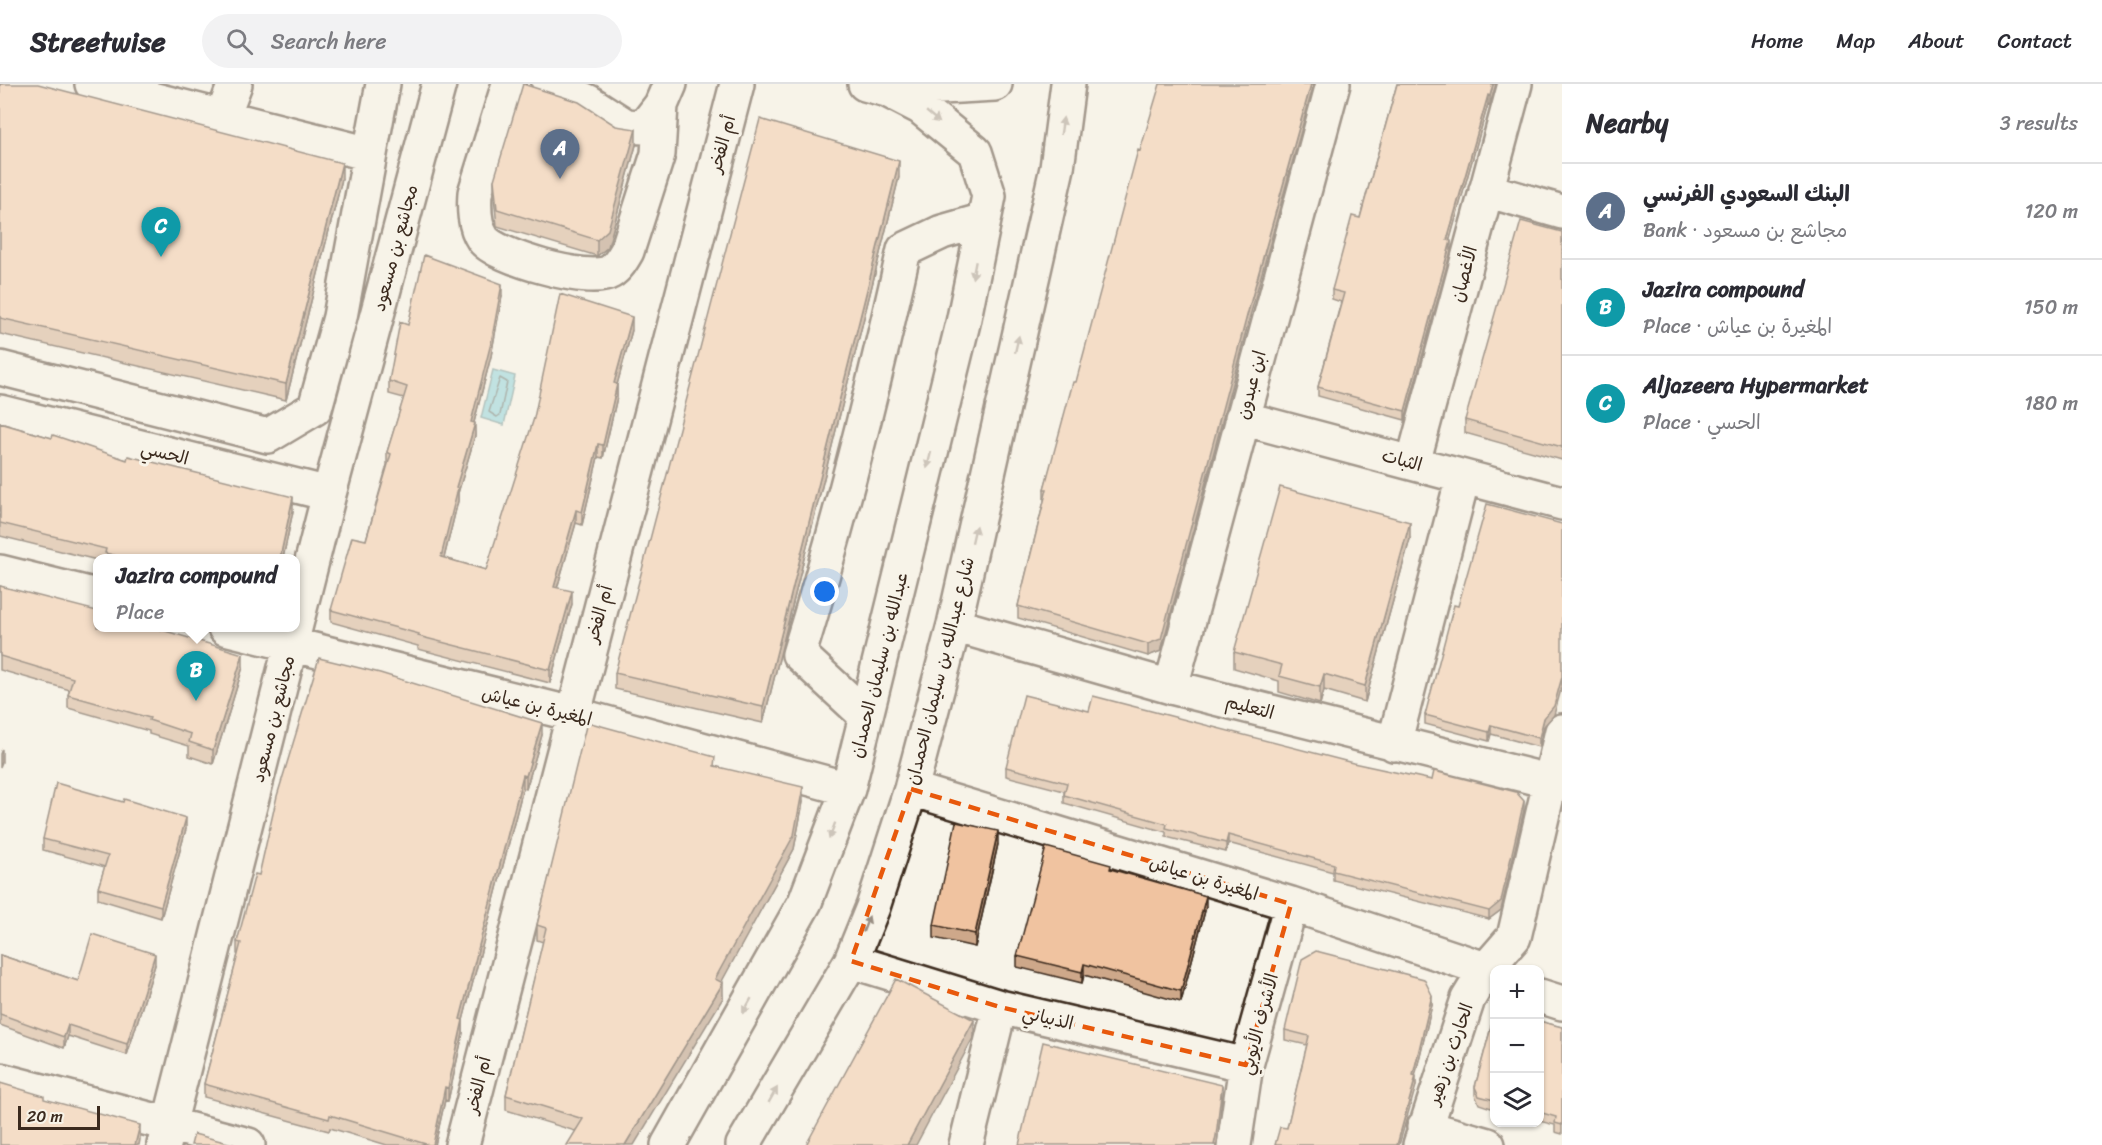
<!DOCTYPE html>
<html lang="en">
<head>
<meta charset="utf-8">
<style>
  :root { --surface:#fff; --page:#f2f2f3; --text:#2b2b33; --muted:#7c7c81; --line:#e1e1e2; --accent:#1a73e8 }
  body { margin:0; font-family:Sriracha,"Playpen Sans Arabic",sans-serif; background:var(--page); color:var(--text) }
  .controls { position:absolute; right:18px; bottom:18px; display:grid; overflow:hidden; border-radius:12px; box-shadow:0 2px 4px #0004 }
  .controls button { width:54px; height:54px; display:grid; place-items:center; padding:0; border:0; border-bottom:2px solid var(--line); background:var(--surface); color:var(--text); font:30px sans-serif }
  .scale { position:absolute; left:18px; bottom:15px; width:82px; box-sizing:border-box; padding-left:6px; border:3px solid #3b2a1e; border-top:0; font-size:16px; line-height:21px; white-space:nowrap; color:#3b2a1e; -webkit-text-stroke:4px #f7f3e8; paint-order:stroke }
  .you { position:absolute; left:825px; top:508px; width:21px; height:21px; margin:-15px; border:4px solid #fff; border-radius:50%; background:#1a73e8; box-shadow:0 0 0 9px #1a73e833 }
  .badge { display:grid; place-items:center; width:39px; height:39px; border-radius:50%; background:var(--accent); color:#fff; font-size:20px; font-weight:700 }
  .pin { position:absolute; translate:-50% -50px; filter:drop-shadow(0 2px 3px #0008) }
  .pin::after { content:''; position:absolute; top:32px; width:21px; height:18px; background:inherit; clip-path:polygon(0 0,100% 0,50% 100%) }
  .popup { position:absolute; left:93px; top:470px; width:207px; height:78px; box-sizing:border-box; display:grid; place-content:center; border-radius:12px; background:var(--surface); filter:drop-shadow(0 2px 4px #0005); font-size:20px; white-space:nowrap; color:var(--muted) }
  .popup b { font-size:22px; color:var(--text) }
  .popup::after { content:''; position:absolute; left:50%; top:100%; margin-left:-12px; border:12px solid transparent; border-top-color:var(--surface) }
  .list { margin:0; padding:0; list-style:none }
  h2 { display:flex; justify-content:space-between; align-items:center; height:78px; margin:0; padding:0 24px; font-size:26px }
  h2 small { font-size:20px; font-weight:400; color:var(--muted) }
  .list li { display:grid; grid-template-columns:39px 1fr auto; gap:18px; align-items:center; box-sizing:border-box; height:96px; padding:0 24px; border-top:2px solid var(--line) }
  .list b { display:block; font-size:22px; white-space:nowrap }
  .list p { margin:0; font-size:20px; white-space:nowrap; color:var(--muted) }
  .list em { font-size:20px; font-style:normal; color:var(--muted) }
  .icon { flex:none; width:33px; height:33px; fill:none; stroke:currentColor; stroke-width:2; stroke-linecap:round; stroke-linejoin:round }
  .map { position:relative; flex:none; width:1562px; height:1061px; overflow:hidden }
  header { display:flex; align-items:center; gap:36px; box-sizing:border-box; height:84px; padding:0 30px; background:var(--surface); border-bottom:2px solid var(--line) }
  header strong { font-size:28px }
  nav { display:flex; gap:33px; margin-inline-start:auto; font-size:21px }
  .search { width:420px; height:54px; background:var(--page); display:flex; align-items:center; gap:15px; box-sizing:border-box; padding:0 21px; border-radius:33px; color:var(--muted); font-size:22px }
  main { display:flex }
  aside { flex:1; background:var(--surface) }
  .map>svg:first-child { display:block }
  .water { fill:#7eced9; stroke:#638c8e; stroke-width:1.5 }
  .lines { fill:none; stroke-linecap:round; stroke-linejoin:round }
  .shore { stroke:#566c69; stroke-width:1.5 }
  .minor-casing { stroke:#3b2a1e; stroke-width:38 }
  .minor { stroke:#f7f3e8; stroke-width:33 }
  .wall { fill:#cea88a; stroke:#3b2a1e; stroke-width:1.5 }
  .shaded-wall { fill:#a88870; stroke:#3b2a1e; stroke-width:1.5 }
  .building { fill:#f0c3a0; stroke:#3b2a1e; stroke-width:1.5 }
  .oneway { fill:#998e83 }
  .marked { fill:none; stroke:#e8590c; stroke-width:4.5; stroke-dasharray:12 8; stroke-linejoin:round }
  .labels { text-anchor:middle; stroke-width:6; stroke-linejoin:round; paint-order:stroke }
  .street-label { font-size:18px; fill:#3b2a1e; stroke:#f7f3e8 }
</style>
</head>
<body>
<header>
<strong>Streetwise</strong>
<div class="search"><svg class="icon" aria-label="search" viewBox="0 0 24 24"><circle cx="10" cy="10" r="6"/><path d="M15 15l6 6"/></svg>Search here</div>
<nav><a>Home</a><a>Map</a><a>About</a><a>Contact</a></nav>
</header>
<main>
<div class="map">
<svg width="1562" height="1061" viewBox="0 0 1562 1061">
  <rect width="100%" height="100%" fill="#f7f3e8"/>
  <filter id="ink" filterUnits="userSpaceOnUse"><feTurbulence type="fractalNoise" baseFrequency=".0167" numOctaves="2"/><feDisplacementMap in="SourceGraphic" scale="12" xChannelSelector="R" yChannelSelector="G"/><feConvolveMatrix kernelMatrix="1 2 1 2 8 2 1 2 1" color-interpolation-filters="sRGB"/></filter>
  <g filter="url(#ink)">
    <path class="water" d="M493,286L515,292L504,341L481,334Z"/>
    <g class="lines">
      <path class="shore" d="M500,294L507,298L500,331L497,333L489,328Z"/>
      <g class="minor-casing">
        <path id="minor" d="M92,0L370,70L383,0
          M509,0L475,109C474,124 474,142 483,155C495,173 590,200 610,188C618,183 623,174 627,167L658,70L661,21
          M549,0L587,17L626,42L644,43L661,21L670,0
          M889,6L995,0
          M222,34L235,0
          M1486,106L1562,128
          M0,284L268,352L315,324L340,233L370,70
          M0,328L329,410
          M1242,334L1562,419
          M1413,379L1515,0
          M0,488L97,512
          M954,541L1171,603L1548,697
          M225,544L573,630L848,705
          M1171,603L1333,0
          M866,632L799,570C840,437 874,302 904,166L942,148L984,136
          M1394,660L1463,393
          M911,705L1291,820L1494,888
          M851,877L1000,923L1246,981
          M1540,912L1562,919
          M0,996L248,1061
          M1424,1043L1488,1061
          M164,1061L329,410L439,0
          M462,1061L737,0
          M668,1061L805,818L848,705L963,239L989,112L975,68L920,23L887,6L865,0
          M743,1061L851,877L873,823L911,705L954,541L1057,84L1068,0
          M966,1061L1000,923
          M1234,1061L1246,981L1291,820
          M1420,1061L1468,915L1487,884L1514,853L1562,647"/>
      </g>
      <use href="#minor" class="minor"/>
    </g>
    <path class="wall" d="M0,0L342,95L286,316L0,250Z
      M1397,0H1496L1490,21L1488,20L1449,157L1451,167L1405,336L1318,312V303L1341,218L1332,215V206L1360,134Z
      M636,61L608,163L597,172L497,142L494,112V96Z
      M899,93L763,639L615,605V589Z
      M1562,148V376L1465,349V336Z
      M502,212L491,272L474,338L475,352L458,409V417L444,474L486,486L632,246L617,300V313L603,374L598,373L582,441L576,439L557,504L572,520L550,599L418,565V562L331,538V526L366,456L387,381V368L404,314L389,310V297L408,241Z
      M1249,236L1161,567L1148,572L1018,534V522L1044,417V405L1076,298Z
      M0,339L127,376L293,427L283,474H97V476L0,452Z
      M1410,455L1365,618L1324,606L1320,620L1279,608V597L1234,584V568Z
      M0,502L243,583L213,680L189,672V662L149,650V647L68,624V611L70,606L0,586Z
      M1089,627L1524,726L1501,826L1489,835L1333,796V788L1228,759L1226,768L1166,753V748L1064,719V707L1006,692V683Z
      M1425,631H1554L1544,642L1539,663L1491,650L1489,657L1425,640Z
      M542,651L526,705L523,704L463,936V949L448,1017L445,1016L435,1061H387L330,1044L329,1047L204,1013V1000L238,871L237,870V858L259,791Z
      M715,682L803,718L794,765L721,898L723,914L575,1047L506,1026V1011L543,858L537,856V841Z
      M123,718L186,745L161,834L98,815V804L105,783L43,766V755Z
      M998,760L975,863L934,854V841Z
      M1111,786L1206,823L1181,918L1084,891L1082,899L1017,883V872Z
      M0,871L78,897L155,881L127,971L68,952L64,964L0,941Z
      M1432,921L1415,992L1416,1002L1287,1044L1307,961L1285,956V946Z
      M1494,932V1025L1479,1020L1475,1011V1003Z
      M1539,937L1562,943V1050L1555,1048V1041L1539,1037Z"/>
    <path class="shaded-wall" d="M1311,0H1314L1249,236L1161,567L1148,572V560L1249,224Z
      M1493,0H1496L1490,21V12Z
      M1488,11V20L1447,166V156Z
      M636,45V61L608,163L597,172V156Z
      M899,77V93L763,639V623Z
      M342,79V95L286,316V300Z
      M1451,157V167L1405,336V327Z
      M502,200V212L491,272L471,350V338Z
      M632,233V246L614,312V299Z
      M617,300V313L603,374V361Z
      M475,339V352L458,409V417L441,486V473L456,403Z
      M598,360V373L582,441V428Z
      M293,413V427L283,474H280Z
      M576,426V439L554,515V503Z
      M1410,438V455L1365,618V602Z
      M572,507V520L550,599V586Z
      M243,570V583L213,680V666Z
      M1324,590V606L1320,620V603Z
      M1562,593V602L1554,631L1544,642L1539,663V654L1544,634Z
      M542,639V651L526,705V692Z
      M1491,641V650L1489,657V648Z
      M2,665V678L0,683V670Z
      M523,691V704L460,948V935Z
      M803,703V718L794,765L715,910V895Z
      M1524,717V726L1501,826L1489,835V827Z
      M186,734V745L161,834V822Z
      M998,747V760L975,863V850Z
      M1228,751V759L1226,768V759Z
      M1206,812V823L1181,918V907Z
      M155,870V881L127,971V960Z
      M1084,880V891L1082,899V888Z
      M723,899V914L634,1061H625Z
      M1432,911V921L1413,1001V991Z
      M463,936V949L448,1017V1004Z
      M974,936V952L916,1061H907Z
      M68,941V952L64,964V953Z
      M1416,992V1002L1399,1061H1397Z
      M1222,1001V1013L1217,1061H1214Z
      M445,1003V1016L435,1061H433Z
      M140,1041V1056L139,1061H135Z"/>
    <path class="building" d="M0,0H38L342,79L286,300L0,234Z
      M523,0L579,18L616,42L636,45L608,146L597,156L497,125L494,96Z
      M1160,0H1311L1249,224L1161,555L1148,560L1018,522L1047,405H1044L1073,298H1076L1138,66L1140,67Z
      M1397,0H1493L1490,12L1488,11L1447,156L1451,157L1405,327L1318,303L1344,209L1332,206L1352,132L1360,134Z
      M760,35L899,77L763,623L615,589Z
      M1521,137L1562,148V363L1465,336Z
      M424,171L502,200L491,259L471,338L475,339L456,403L458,404L441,473L486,486L534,334L560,210L632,233L614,299L617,300L603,361L598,360L582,428L576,426L554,503L572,507L550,586L418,552L419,550L331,526L352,453L366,456L391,370L387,368L407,303L389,297L400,238L408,241Z
      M0,339L52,354L53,351L127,376L128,372L293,413L280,474H125L105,469L106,465L0,439Z
      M1280,403L1410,438L1365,602L1324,590L1320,603L1279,592L1282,581L1234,568Z
      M1487,420L1562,440V593L1554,622L1544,634L1539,654L1491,641L1489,648L1425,631L1454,521L1458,522Z
      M0,502L97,527V543H152L243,570L213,666L189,658L191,650L149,636L150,634L68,611L73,594L0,572Z
      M319,574L380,589L542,639L526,692L523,691L460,935L463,936L448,1004L445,1003L433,1061H429L330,1031L329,1035L204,1000L241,859L237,858L255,790L259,791L277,712Z
      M1024,611L1089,627L1093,612L1353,679L1432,696L1434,687L1516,708L1524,717L1501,817L1489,827L1333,787L1334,780L1228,751L1226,759L1166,744L1167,740L1064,711L1067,699L1006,683Z
      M587,638L715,673L714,682L803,703L794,751L715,895L723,899L625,1061H567L583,1035L506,1011L546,844L537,841Z
      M56,699L123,718L124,715L186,734L161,822L98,804L108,772L43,755Z
      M956,738L998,747L975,850L934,841Z
      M1046,763L1111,781L1110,785L1206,812L1181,907L1084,880L1082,888L1017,872Z
      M92,850L155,870L127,960L68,941L64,953L0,930V871L78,897Z
      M1316,867L1424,895L1432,911L1413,991L1416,992L1397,1061H1275L1280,1043L1287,1044L1309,952L1285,946L1302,875Z
      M896,895L974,936L907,1061H806Z
      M1494,932V1016L1479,1012L1475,1003Z
      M1539,937L1562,943V1041L1555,1039L1556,1033L1539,1028Z
      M1043,958L1222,1001L1216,1052L1214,1061H1019Z
      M0,999L44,1012V1015L140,1041L135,1061H0Z
      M194,1050L236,1061H191Z"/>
    <defs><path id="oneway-solid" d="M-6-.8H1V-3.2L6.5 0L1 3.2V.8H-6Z" transform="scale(1.5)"/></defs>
    <g class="oneway">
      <use href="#oneway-solid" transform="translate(933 33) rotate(40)"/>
      <use href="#oneway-solid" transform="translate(1062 42) rotate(-82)"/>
      <use href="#oneway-solid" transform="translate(974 186) rotate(101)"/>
      <use href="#oneway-solid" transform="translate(1017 260) rotate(-77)"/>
      <use href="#oneway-solid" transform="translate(929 376) rotate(104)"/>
      <use href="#oneway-solid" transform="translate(974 450) rotate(-77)"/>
      <use href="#oneway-solid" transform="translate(832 747) rotate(111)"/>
      <use href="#oneway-solid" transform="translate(866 840) rotate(-69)"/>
      <use href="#oneway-solid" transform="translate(747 922) rotate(120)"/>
      <use href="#oneway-solid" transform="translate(773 1011) rotate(-60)"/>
    </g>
  </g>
  <path d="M0 0H1562V1061H0ZM911,705L1291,820L1246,981L1000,923L851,877Z" fill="#f7f3e8" fill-opacity=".55" fill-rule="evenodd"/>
  <path class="marked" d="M911,705L1291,820L1246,981L1000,923L851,877Z"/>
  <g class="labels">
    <g class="street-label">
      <text transform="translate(722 60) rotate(-75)" y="6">أم الفخر</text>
      <text transform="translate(395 164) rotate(-75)" y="6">مجاشع بن مسعود</text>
      <text transform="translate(1464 190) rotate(-75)" y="6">الأغصان</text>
      <text transform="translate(1251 301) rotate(-75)" y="6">ابن عبدون</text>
      <text transform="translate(165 369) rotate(14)" y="6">الحسي</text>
      <text transform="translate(1402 376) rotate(15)" y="6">الثبات</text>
      <text transform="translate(599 530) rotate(-75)" y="6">أم الفخر</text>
      <text transform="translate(879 581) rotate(-76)" y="6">عبدالله بن سليمان الحمدان</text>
      <text transform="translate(940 587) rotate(-76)" y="6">شارع عبدالله بن سليمان الحمدان</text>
      <text transform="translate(537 622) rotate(14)" y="6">المغيرة بن عياش</text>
      <text transform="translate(1250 623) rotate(15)" y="6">التعليم</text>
      <text transform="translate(273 635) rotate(-76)" y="6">مجاشع بن مسعود</text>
      <text transform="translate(1204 794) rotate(17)" y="6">المغيرة بن عياش</text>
      <text transform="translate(1048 934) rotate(13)" y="6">الذبياني</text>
      <text transform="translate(1259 940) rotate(-75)" y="6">الأشرف الأيوبي</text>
      <text transform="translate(1450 970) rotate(-71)" y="6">الحارث بن زهير</text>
      <text transform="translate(478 1001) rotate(-76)" y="6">أم الفخر</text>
    </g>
  </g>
</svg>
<div class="controls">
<button>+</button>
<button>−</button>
<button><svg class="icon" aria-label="layers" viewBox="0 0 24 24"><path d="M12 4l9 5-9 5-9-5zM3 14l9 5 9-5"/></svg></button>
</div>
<div class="scale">20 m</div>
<div class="you"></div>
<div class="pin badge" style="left:560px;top:95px;background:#5c6f8a">A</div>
<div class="pin badge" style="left:196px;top:617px;background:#0f9aa8">B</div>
<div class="popup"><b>Jazira compound</b>Place</div>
<div class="pin badge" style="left:161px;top:173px;background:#0f9aa8">C</div>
</div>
<aside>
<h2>Nearby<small>3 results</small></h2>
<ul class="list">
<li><span class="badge" style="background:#5c6f8a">A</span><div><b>البنك السعودي الفرنسي</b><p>Bank · مجاشع بن مسعود</p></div><em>120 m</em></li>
<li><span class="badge" style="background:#0f9aa8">B</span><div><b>Jazira compound</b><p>Place · المغيرة بن عياش</p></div><em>150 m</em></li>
<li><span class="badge" style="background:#0f9aa8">C</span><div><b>Aljazeera Hypermarket</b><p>Place · الحسي</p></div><em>180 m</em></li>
</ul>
</aside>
</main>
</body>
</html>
